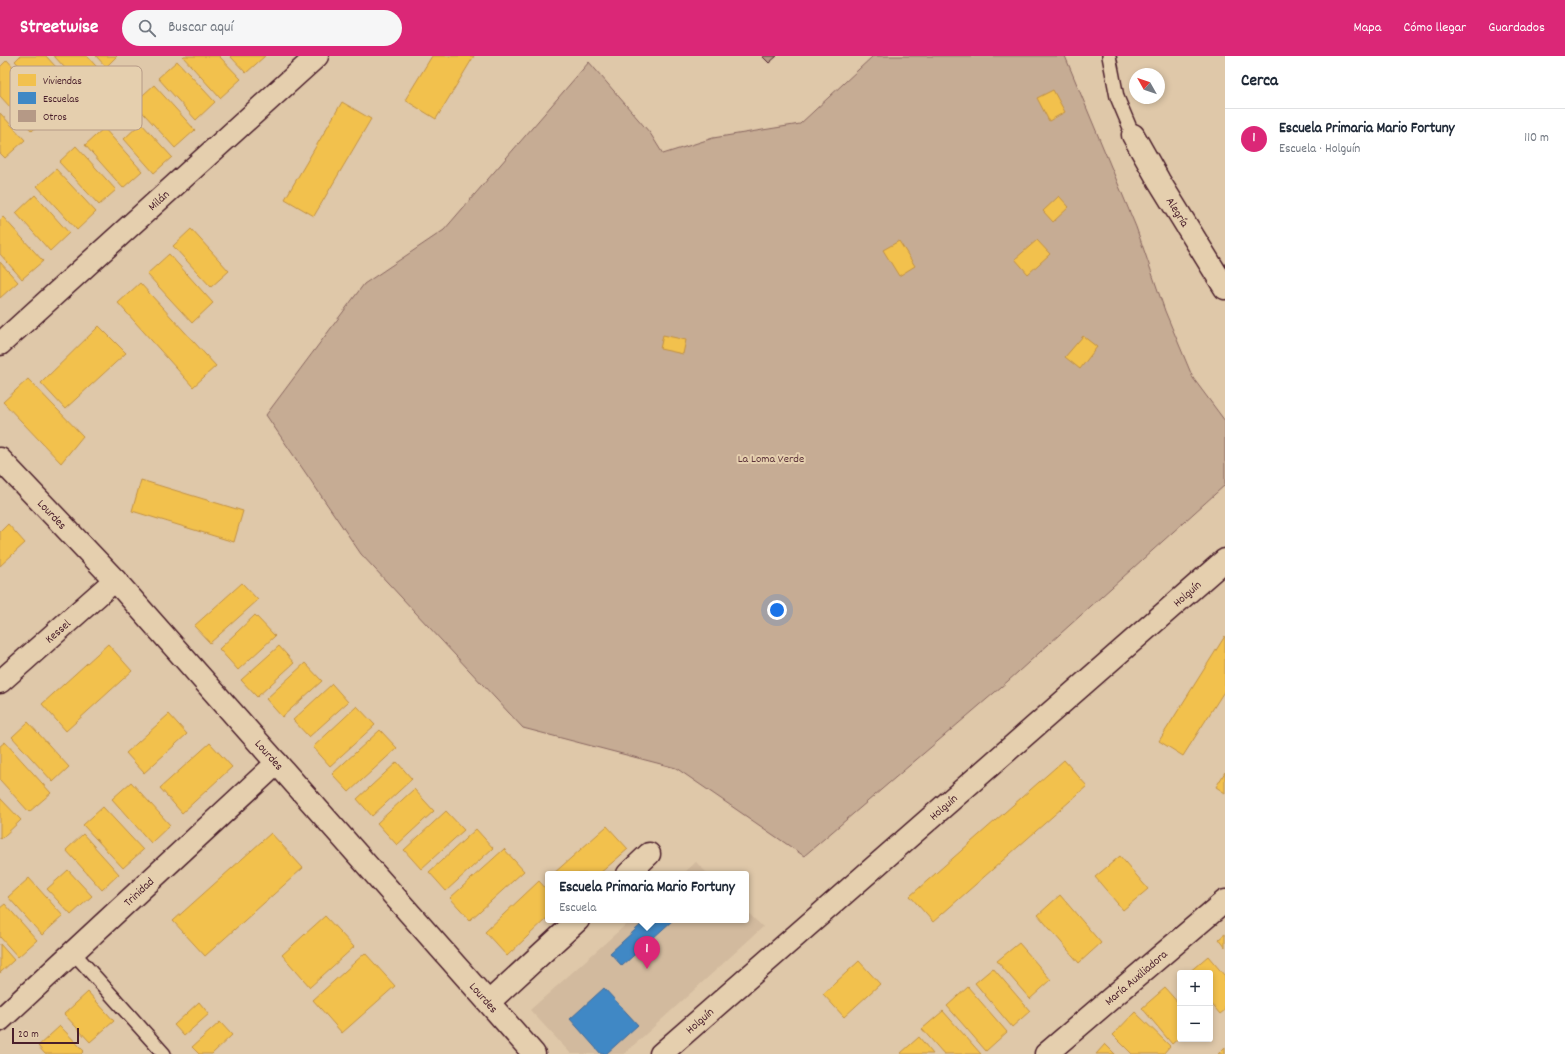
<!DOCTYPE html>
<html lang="es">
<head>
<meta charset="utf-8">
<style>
  :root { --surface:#fff; --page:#f6f6f7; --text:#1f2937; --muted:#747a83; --line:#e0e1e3; --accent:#db2777 }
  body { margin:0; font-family:Dekko,sans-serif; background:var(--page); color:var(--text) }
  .controls { position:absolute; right:12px; bottom:12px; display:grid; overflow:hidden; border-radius:4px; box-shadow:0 2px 6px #0003 }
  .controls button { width:36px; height:36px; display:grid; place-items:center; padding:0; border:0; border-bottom:1px solid var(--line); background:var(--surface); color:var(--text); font:20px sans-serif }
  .compass { position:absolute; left:1129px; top:12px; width:36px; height:36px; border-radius:50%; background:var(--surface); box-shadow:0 2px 6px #0003; rotate:310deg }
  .scale { position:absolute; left:12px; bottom:10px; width:67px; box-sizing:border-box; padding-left:4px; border:2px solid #4a1f2b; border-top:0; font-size:11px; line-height:14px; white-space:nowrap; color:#4a1f2b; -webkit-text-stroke:3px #e5cfae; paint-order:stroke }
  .you { position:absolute; left:777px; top:554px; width:14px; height:14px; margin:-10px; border:3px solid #fff; border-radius:50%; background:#1a73e8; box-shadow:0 0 0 6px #1a73e833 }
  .badge { display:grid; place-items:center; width:26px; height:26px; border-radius:50%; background:var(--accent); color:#fff; font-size:13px; font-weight:700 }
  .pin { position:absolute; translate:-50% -33px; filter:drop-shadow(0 1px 2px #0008) }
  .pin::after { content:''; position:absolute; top:21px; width:14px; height:12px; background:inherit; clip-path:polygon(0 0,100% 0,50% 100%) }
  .popup { position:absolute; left:545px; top:815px; width:204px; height:52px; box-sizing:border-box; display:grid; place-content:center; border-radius:4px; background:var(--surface); filter:drop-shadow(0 1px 3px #0005); font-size:13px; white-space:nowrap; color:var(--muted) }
  .popup b { font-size:15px; color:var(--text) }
  .popup::after { content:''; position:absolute; left:50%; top:100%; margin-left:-8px; border:8px solid transparent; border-top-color:var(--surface) }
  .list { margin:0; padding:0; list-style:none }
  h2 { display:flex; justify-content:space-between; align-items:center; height:52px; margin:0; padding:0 16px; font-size:17px }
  h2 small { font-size:13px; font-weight:400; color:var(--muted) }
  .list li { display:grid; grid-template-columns:26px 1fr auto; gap:12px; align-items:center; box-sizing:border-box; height:60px; padding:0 16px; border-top:1px solid var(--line) }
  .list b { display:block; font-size:15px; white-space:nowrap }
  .list p { margin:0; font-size:13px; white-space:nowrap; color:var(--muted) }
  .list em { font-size:13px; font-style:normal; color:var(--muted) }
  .icon { flex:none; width:22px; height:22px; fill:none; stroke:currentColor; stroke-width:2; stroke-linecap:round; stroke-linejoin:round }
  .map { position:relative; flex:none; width:1225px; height:998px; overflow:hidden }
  header { display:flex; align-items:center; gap:24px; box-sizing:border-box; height:56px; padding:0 20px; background:var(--accent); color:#fff }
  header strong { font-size:19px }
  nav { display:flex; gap:22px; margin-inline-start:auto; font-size:14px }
  .search { width:280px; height:36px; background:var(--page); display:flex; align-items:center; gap:10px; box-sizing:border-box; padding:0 14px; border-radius:22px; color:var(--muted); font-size:15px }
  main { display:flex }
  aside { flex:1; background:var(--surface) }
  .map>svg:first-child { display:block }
  .built { fill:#d2ba9e }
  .green { fill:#c6ac94; stroke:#886660 }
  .homes { fill:#f2c14e; stroke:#c09044 }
  .schools { fill:#3f88c5; stroke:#426897 }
  .building { fill:#b59986; stroke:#4a1f2b }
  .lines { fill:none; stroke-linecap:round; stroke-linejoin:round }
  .service-casing { stroke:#4a1f2b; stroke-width:16 }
  .minor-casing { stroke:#4a1f2b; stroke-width:25 }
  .tertiary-casing { stroke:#4a1f2b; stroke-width:25 }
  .service { stroke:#e5cfae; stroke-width:13 }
  .minor { stroke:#e5cfae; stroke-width:22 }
  .tertiary { stroke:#e5cfae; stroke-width:22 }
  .labels { text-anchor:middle; stroke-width:4; stroke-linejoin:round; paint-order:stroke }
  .street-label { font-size:12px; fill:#4a1f2b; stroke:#e5cfae }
  .park-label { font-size:12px; fill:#5d343b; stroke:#e5cfae }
  .key { fill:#e5cfae; stroke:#b69a87; stroke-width:1 }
  .key-label { font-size:11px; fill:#4a1f2b }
</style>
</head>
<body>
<header>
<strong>Streetwise</strong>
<div class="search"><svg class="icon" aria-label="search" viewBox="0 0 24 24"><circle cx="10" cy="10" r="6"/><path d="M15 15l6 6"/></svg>Buscar aquí</div>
<nav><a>Mapa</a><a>Cómo llegar</a><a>Guardados</a></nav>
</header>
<main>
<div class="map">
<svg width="1225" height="998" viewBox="0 0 1225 998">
  <rect width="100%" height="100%" fill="#dfc8a9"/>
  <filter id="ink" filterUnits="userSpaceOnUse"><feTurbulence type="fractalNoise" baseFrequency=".025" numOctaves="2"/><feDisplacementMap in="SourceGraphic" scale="8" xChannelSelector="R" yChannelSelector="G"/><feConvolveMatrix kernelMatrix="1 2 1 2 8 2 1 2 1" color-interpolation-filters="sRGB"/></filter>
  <g filter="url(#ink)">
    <path class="built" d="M696,806L708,818H683Z
      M746,855L763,871L624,998H571L530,954L631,864H746Z"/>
    <path class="green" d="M873,0H1065L1136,171L1165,255L1193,322L1225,365V429L1008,625L804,800L676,712L523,672L361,498L266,359L364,228L444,174L589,6L650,77L663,98L713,82L800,68Z"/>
    <path class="homes" d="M20,0H46L75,32L56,49L15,5Z
      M54,0H87L103,18L85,34Z
      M96,0H117L106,11Z
      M184,0H219L241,23L220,42L183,1Z
      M230,0H265L246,17Z
      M432,0H474L436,63L405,44Z
      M7,4L53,55L32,75L0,40V11Z
      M177,5L215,46L196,64L158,22Z
      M154,29L195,74L175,92L134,47Z
      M1053,34L1065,56L1049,65L1037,42Z
      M342,46L371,63L314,160L285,143Z
      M0,57L25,84L5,102L0,97Z
      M141,67L172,101L154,117L124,83Z
      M104,72L142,115L123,132L85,89Z
      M76,90L116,134L99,149L59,106Z
      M56,113L96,156L77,174L37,130Z
      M35,139L69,177L50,195L16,157Z
      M1059,140L1069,151L1053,166L1043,155Z
      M3,161L43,205L22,223L0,198V164Z
      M191,173L229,215L211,231L173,190Z
      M1037,184L1050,198L1028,218L1015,203Z
      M899,185L915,210L899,220L883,194Z
      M169,198L213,247L192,267L147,218Z
      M0,206L18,226L0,242Z
      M140,227L216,310L193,331L118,247Z
      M99,270L126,297L65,353L41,327Z
      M663,279L686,284L683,298L660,293Z
      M1083,280L1097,291L1080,313L1065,301Z
      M28,323L83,380L61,407L3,346Z
      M141,424L243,455L234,486L132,455Z
      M8,468L25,487L0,510V476Z
      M242,527L258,544L210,587L194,570Z
      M255,559L275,580L238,614L219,593Z
      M1225,580V634L1183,700L1159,685Z
      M108,588L132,615L66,675L42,648Z
      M279,590L294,607L257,641L241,624Z
      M305,607L322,625L282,661L266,643Z
      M332,628L348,646L309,681L293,664Z
      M357,650L375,669L330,710L313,691Z
      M169,658L187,678L144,717L126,697Z
      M28,666L69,711L53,726L12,681Z
      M380,674L397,692L349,736L332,718Z
      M5,686L51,737L29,756L0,724V690Z
      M210,687L232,711L182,757L160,732Z
      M1064,704L1087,730L933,866L910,840Z
      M397,706L412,723L372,760L357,743Z
      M1225,716V737L1216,731Z
      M131,726L170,769L151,787L112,743Z
      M414,733L434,755L397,789L377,767Z
      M0,742L21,764L1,783L0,782Z
      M103,751L143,794L123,812L83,769Z
      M446,755L464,774L421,813L404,794Z
      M607,770L628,793L599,818H553Z
      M476,773L493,792L446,835L429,816Z
      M271,777L303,812L205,900L173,865Z
      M83,778L119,818L102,834L66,794Z
      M504,793L524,815L470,864L450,842Z
      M1120,800L1148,833L1123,854L1095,821Z
      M68,814L92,840L71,859L47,833Z
      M29,822L63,860L42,879L8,841Z
      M539,825L548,835V861L507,900L485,876Z
      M1060,839L1101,887L1079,907L1038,859Z
      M5,848L37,884L18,901L0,881V852Z
      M325,860L354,891L310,931L282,899Z
      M1225,878V891L1219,883Z
      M1019,887L1051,924L1030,943L997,905Z
      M0,888L14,904L0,917Z
      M365,897L395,930L342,977L313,944Z
      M1208,900L1225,920V954L1220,958L1210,946V917H1188Z
      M859,905L880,928L844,961L823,938Z
      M993,912L1030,955L1012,971L975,927Z
      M968,931L1007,976L986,995L947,950Z
      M1165,932L1180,949V981L1172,988L1142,952Z
      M88,936L114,965L90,986L64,958Z
      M199,946L209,958L184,980L174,969Z
      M943,955L981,998H944L922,973Z
      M1135,956L1170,990L1163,998H1132L1113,979Z
      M220,966L232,979L212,998H199L192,991Z
      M60,970L84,995L81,998H45L38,990Z
      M919,981L933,998H902L901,997Z
      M1105,988L1115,998H1096Z
      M1225,991V998H1218Z"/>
    <path class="schools" d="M646,864H673L622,910L610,897Z
      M604,932L638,969L606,998H601L570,963Z"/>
    <path class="building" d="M762,0H777L769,7Z"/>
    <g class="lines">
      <g class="service-casing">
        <path id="service" d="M1109,0L1117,41L1133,79
          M73,896L164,998"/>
      </g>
      <g class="minor-casing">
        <g id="minor">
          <path id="s1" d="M1133,79L1159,125L1225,232"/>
          <path id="s2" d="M0,288L317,0"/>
          <path id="s3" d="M0,626L115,524"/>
          <path d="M628,818L649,798"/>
          <path d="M489,946L578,864"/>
          <path id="s4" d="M0,964L277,707"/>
          <path id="s5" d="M661,998L1225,504"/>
        </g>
      </g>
      <g class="tertiary-casing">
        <g id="tertiary">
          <path id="s6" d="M0,403L115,524L534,998"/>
          <path id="s7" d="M1046,998L1225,845"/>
        </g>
      </g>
      <use href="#service" class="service"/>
      <use href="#minor" class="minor"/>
      <use href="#tertiary" class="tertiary"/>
    </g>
  </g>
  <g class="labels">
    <g class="street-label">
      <text dy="4" stroke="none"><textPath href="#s2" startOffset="214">Milán</textPath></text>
      <text dy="4" stroke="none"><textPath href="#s1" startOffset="89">Alegría</textPath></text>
      <text dy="4" stroke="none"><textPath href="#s6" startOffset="76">Lourdes</textPath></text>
      <text dy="4" stroke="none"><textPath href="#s5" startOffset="699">Holguín</textPath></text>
      <text dy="4" stroke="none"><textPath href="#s3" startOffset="77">Kessel</textPath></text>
      <text dy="4" stroke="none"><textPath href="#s6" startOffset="400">Lourdes</textPath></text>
      <text dy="4" stroke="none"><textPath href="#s5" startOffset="375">Holguín</textPath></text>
      <text dy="4" stroke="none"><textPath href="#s4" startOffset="189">Trinidad</textPath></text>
      <text dy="4" stroke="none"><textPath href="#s7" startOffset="118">María Auxiliadora</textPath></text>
      <text dy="4" stroke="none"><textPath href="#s6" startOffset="724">Lourdes</textPath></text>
      <text dy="4" stroke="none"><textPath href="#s5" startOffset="51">Holguín</textPath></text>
    </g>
    <g class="park-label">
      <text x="771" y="406">La Loma Verde</text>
    </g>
  </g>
  <rect x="10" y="10" width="132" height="64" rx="6" class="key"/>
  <rect x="18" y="18" width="18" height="12" fill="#f2c14e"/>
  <rect x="18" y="36" width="18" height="12" fill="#3f88c5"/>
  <rect x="18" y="54" width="18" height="12" fill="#b59986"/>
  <g class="key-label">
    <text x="43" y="28">Viviendas</text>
    <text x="43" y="46">Escuelas</text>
    <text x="43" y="64">Otros</text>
  </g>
</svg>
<div class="controls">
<button>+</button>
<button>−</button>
</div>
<svg class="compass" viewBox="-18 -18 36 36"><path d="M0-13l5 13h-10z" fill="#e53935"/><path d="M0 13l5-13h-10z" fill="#747a83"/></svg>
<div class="scale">20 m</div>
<div class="you"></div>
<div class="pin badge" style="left:647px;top:913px">1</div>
<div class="popup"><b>Escuela Primaria Mario Fortuny</b>Escuela</div>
</div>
<aside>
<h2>Cerca<small></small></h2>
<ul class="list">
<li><span class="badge">1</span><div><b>Escuela Primaria Mario Fortuny</b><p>Escuela · Holguín</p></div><em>110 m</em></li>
</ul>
</aside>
</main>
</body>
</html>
